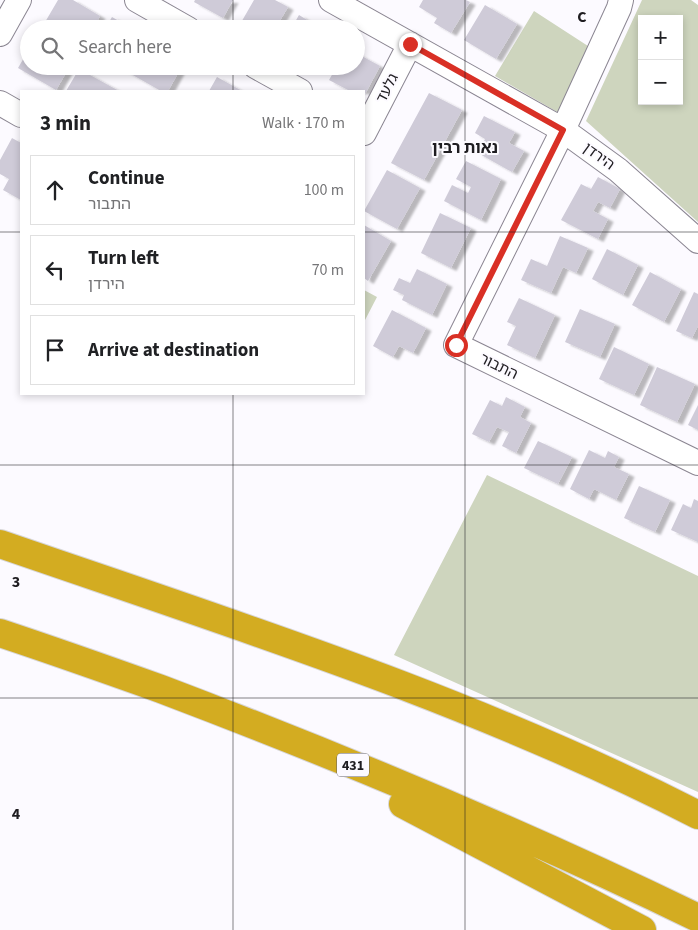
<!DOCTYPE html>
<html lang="en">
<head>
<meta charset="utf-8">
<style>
  :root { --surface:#fff; --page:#f2f2f2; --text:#202124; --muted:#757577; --line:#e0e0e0 }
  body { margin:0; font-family:"Source Sans 3","Noto Sans Hebrew",sans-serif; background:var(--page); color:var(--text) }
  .controls { position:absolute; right:15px; top:15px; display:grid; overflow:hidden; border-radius:0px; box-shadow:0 2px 8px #0003 }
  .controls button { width:45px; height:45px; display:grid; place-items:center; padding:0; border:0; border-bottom:1px solid var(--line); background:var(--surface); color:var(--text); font:25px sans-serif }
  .stop { position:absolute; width:15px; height:15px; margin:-11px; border:4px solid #d93025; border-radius:50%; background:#fff }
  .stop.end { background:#d93025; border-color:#fff; box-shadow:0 1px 5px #0008 }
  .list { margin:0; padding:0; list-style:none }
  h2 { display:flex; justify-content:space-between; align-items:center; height:65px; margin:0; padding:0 20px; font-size:21px }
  h2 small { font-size:16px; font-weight:400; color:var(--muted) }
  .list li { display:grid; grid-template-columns:32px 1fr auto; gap:15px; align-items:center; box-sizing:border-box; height:70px; margin:0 10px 10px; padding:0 10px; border:1px solid var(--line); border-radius:0px }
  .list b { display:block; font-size:19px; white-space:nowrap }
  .list p { margin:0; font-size:16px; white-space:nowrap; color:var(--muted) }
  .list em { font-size:16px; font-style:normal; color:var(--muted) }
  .icon { flex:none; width:28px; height:28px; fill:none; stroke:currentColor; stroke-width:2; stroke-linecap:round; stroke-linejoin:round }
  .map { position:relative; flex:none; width:698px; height:930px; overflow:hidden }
  .search { position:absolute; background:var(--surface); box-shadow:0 2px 8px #0003; left:20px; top:20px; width:345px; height:55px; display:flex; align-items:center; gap:12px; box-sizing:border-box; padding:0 18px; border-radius:28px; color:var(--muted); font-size:19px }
  .panel { position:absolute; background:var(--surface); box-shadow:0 2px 8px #0003; left:20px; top:90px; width:345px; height:305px; border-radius:0px }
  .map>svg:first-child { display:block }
  .green { fill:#ced5be; fill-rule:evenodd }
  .building { fill:#cfcbd8; filter:url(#shadow) }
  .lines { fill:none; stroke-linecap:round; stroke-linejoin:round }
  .minor-casing { stroke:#8b8692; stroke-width:26 }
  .highway-casing { stroke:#d7d6d7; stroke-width:30 }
  .minor { stroke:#fff; stroke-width:24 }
  .highway { stroke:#d3ac21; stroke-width:28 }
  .route { stroke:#d93025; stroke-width:6 }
  .grid { fill:none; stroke:#1f1d21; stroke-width:1; stroke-opacity:0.55 }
  .labels { text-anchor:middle; stroke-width:4; stroke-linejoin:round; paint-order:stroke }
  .shield { fill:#fcfaff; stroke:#615f64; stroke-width:1 }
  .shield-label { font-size:14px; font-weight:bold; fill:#1f1d21 }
  .street-label { font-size:15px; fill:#1f1d21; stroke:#fcfaff }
  .neighbourhood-label { font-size:16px; font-weight:bold; fill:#1f1d21; stroke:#fcfaff }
  .grid-label { font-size:16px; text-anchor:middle; font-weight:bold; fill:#1f1d21; stroke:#fcfaff; stroke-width:4; stroke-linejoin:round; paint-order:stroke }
</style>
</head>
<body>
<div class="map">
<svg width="698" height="930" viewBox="0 0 698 930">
  <defs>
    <filter id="shadow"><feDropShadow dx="5.5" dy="3" stdDeviation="1" flood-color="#0004"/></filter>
  </defs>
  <rect width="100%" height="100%" fill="#fcfaff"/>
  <path class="green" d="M642,0H691L698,5V222L586,121ZM642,19H679V101H642Z
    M534,11L588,46L559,113L495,76Z
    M364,290L377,297L364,322Z
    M487,475L698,576V792L394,655Z"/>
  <path class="building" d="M58,0H73L100,16L93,29H41Z
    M195,0H233L223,18L194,2Z
    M254,0H275L288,7L275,29H244L239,26Z
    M423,0H466L470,2L451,33L434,23L437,18L419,7Z
    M485,5L517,24L496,59L464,40Z
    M299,15L322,29H291Z
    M112,17L133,29H105Z
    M29,49V66H70L56,90L18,68Z
    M356,53L380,66L364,96V91H350L329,80L337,66H356Z
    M117,66H182L168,91H161Z
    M79,69L119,91H66Z
    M217,77L242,91H209Z
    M429,93L462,110L424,180L391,163Z
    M484,116L515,132L509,143L524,151L512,172L478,153L485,139L475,133Z
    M12,138L21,143V200L3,190L9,179L0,174V160Z
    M466,161L501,179L481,220L444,201L452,185L468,193L471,187L456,179Z
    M387,170L420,188L397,229L364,211Z
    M598,177L620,189L610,208L598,202L593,211L608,219L598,239L561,220L581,184L591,189Z
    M440,213L471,228L451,268L421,253Z
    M364,225L391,241L368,281L364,278Z
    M560,236L588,248L576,273L563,267L551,293L521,280L531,259L547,266Z
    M607,249L638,265L623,295L592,279Z
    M417,269L447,284L432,315L402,300L404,295L393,290L399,278L410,283Z
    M650,272L681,289L664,322L632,305Z
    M694,292L698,294V326L692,338L676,331Z
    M519,298L555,315L535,358L507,345L516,326L507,322Z
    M580,309L615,324L600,357L565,342Z
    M392,310L426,328L413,353L399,346L393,357L373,346Z
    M614,347L649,364L634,395L599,379Z
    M657,367L695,384L677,422L640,405Z
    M506,397L525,407L520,417L531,423L516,453L502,446L509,432L497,427L489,442L472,434L490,400L502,406Z
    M698,405V430L688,425Z
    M538,441L572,457L558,484L524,468Z
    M589,450L605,458L608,451L619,457L614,467L629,474L616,500L594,489L589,499L570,489Z
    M639,486L670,500L655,532L624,518Z
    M694,499L698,501V542L671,530L683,504L691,508Z"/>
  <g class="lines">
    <g class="minor-casing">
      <path id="minor" d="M137,0L188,29
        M331,0L563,130L618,170L698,241
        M621,0L619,8L563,130L456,345L698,463
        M0,34L19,0
        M255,66L300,91
        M0,103L21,115
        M364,133L410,44"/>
    </g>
    <g class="highway-casing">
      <path id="highway" d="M0,544C235,625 476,701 698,815
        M0,633C54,651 108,670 161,689C343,758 523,833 698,918
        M403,804L642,930"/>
    </g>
    <use href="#minor" class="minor"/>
    <use href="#highway" class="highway"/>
  </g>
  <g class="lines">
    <path class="route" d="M410,44L563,130L456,345"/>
  </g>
  <path class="grid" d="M233,0V29M465,0V930M233,66V91M0,232H21M364,232H698M233,394V930M0,465H698M0,698H698"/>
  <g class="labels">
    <rect class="shield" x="337" y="753.5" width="32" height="23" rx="4"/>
    <g class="shield-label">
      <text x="353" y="770">431</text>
    </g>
    <g class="street-label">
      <text transform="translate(387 88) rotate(-63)" y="5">גלעד</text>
      <text transform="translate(599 156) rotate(36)" y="5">הירדן</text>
      <text transform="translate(499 366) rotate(26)" y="5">התבור</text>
    </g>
    <g class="neighbourhood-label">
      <text x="465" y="153">נאות רבין</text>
    </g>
  </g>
  <g class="grid-label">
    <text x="582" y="22">C</text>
    <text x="16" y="587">3</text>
    <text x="16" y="819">4</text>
  </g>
</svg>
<div class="controls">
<button>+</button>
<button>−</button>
</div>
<div class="stop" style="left:456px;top:345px"></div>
<div class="stop end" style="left:410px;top:44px"></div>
<div class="search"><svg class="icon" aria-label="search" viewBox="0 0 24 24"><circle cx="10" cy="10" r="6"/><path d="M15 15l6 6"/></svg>Search here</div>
<section class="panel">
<h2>3 min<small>Walk · 170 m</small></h2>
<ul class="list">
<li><svg class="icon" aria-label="ahead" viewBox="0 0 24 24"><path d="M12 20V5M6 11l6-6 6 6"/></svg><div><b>Continue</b><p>התבור</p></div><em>100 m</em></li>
<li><svg class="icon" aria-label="left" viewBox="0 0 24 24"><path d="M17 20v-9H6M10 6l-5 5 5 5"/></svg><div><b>Turn left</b><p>הירדן</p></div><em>70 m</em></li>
<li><svg class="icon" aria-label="arrive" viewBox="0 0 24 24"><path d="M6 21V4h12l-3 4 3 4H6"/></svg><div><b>Arrive at destination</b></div></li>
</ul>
</section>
</div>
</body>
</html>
